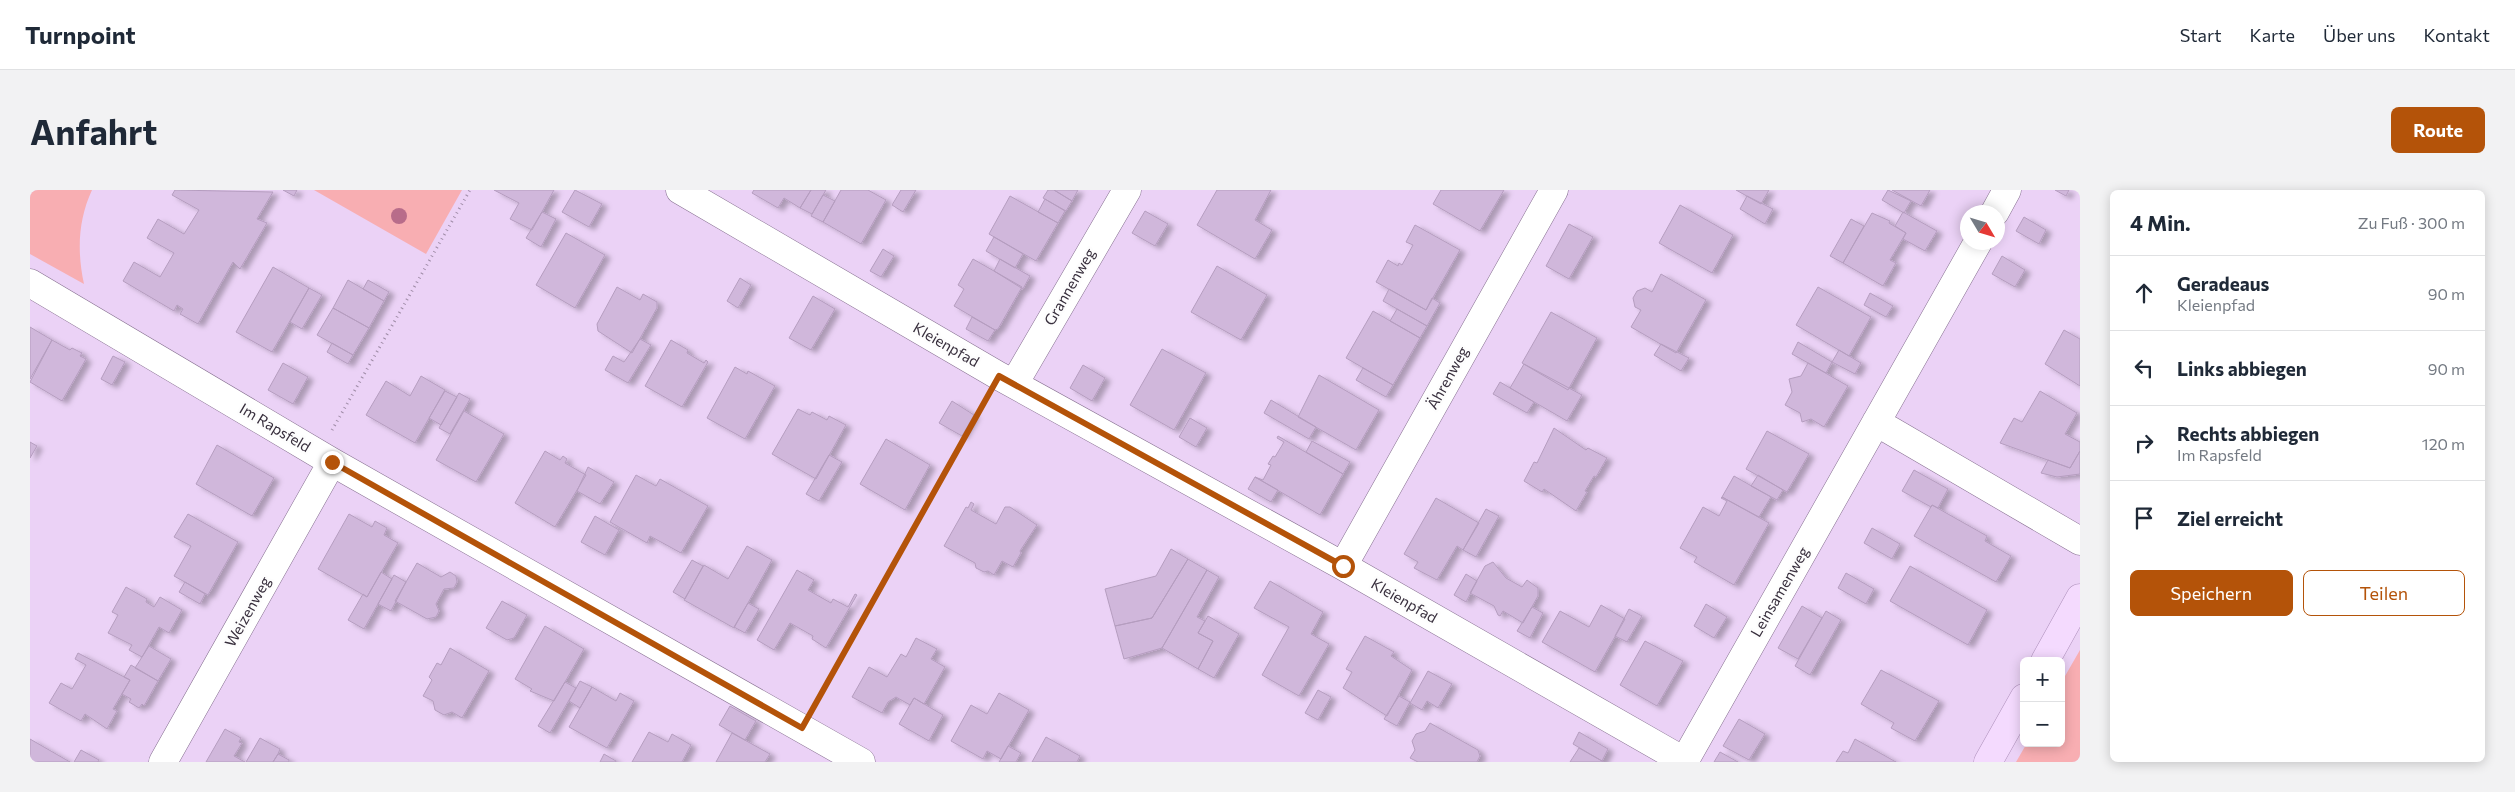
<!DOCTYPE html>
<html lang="de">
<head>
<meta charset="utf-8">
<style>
  :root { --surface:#fff; --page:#f2f2f3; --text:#1f2937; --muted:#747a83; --line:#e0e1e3; --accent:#b45309 }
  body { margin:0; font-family:Commissioner,sans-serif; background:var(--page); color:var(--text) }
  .controls { position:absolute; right:15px; bottom:15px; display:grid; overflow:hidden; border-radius:8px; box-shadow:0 2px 12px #0003 }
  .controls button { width:45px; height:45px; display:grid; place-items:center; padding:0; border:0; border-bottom:1px solid var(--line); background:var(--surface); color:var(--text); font:25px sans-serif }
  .compass { position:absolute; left:1930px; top:15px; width:45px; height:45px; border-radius:50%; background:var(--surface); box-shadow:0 2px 12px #0003; rotate:128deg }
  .stop { position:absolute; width:15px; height:15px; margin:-11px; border:4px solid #b45309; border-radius:50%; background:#fff }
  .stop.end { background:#b45309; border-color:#fff; box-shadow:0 1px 5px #0008 }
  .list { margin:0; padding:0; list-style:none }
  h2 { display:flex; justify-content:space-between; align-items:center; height:65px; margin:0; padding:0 20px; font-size:21px }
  h2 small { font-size:16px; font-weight:400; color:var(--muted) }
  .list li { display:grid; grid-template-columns:32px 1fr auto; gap:15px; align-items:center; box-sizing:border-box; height:75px; padding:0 20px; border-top:1px solid var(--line) }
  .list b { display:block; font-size:19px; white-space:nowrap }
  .list p { margin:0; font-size:16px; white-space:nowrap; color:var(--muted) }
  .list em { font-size:16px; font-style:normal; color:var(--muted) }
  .actions { display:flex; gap:10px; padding:15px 20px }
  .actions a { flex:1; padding:11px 0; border:1px solid var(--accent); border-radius:8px; text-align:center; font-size:18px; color:var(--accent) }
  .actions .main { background:var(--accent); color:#fff }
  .icon { flex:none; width:28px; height:28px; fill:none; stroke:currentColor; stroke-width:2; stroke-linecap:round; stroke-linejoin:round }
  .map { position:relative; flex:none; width:2050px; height:572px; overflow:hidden; border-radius:8px }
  header { display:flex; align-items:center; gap:30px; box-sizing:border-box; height:70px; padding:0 25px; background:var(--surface); border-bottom:1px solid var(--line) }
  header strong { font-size:24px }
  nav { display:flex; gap:28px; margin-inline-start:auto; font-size:18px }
  .intro { display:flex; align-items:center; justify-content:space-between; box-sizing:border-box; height:120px; padding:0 30px }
  h1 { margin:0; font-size:35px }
  .button { padding:12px 22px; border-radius:8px; background:var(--accent); color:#fff; font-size:18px; font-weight:700 }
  main { display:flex; gap:30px; padding:0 30px }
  aside { flex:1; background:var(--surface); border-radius:8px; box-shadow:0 2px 12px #0003 }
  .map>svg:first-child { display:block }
  .green { fill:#f8aeb2 }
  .building { fill:#d0b7db; stroke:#b59dbf; filter:url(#shadow) }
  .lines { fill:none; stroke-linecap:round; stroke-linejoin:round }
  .minor-casing { stroke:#867090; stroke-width:29 }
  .major-casing { stroke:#ad8fba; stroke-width:29 }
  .path { stroke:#a08da8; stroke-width:3; stroke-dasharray:1 4; stroke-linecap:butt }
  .minor { stroke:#fff; stroke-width:28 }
  .major { stroke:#f4dafe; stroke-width:28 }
  .tree { fill:#b86c8a }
  .route { stroke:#b45309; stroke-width:6 }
  .labels { text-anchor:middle; stroke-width:5; stroke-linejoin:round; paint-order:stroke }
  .street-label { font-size:15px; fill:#382f3d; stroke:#fdfdfd }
</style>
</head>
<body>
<header>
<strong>Turnpoint</strong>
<nav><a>Start</a><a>Karte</a><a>Über uns</a><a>Kontakt</a></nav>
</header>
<div class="intro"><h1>Anfahrt</h1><a class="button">Route</a></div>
<main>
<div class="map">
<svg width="2050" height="572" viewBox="0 0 2050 572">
  <defs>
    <filter id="shadow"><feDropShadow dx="5.5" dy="3" stdDeviation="2.5" flood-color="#0004"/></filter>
  </defs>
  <rect width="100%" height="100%" fill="#ebd2f6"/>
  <path class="green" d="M0,0H62C48,30 47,62 54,94L0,64Z
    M284,0H432L396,64Z
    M2050,460V572H1986L1997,553H2031V493Z"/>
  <path class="building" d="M145,0L243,2L227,29L237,33L210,79L203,72L168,134L150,124L153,119L147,115L144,121L93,91L104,72L130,87L144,63L117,48L128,29L154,44L169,20L142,5Z
    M253,0H267L264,6Z
    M464,0H524L502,40L480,29L489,13Z
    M545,0L572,14L559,37L532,22Z
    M724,0H781L770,18L754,8L748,18L722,3Z
    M781,0H796L782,24L770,18Z
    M811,0H838L856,10L831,54L793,32Z
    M871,0H886L873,22L862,15Z
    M1018,0H1024L1042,11L1036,21L1013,8Z
    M1024,0H1048L1042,11Z
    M1187,0H1241L1225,30L1242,40L1225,69L1167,35Z
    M1411,0H1474L1450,41L1403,14Z
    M1706,0H1739L1731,14Z
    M1858,0L1881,11L1874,23L1852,10Z
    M1862,0H1900L1891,16Z
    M2025,0H2039L2036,6Z
    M793,5L805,11L793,32L781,26Z
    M980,6L1028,33L1006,71L959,44Z
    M1717,6L1743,19L1735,34L1710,19Z
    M1015,9L1035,21L1028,33L1008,22Z
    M1650,15L1703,45L1682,83L1629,53Z
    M1115,21L1138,34L1125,56L1102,43Z
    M512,22L526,29L511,57L496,48Z
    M1873,22L1907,41L1895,61L1873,49L1876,43L1865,36Z
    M1842,23L1860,31L1859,33L1876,43L1860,70L1866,73L1853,96L1813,73Z
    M1994,27L2016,40L2009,54L1986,41Z
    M1821,29L1834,36L1813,73L1800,66Z
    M1539,34L1563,47L1539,89L1516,76Z
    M1385,35L1430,60L1396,120L1346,92L1358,70L1368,76L1369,73L1372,75L1383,55L1376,52Z
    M536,43L575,65L545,118L506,95Z
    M964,47L993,64L985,78L956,61Z
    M853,59L864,66L851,87L840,81Z
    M1972,66L1995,80L1985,97L1962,84Z
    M943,69L992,97L968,139L965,140L924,116L934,99L928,95Z
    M970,69L1000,86L993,99L964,81Z
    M1187,76L1237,105L1211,150L1161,122Z
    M243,77L279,98L242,162L206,142Z
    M1631,84L1676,110L1646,163L1601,137L1611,120L1605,117L1603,108L1607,101L1615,98L1622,102Z
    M710,88L721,95L708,118L697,111Z
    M318,90L354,111L339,138L303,118Z
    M338,90L359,102L354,111L333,99Z
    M587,97L610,110L613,104L627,112V118L602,163L568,141L567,134Z
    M1788,97L1841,127L1819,166L1766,135Z
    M279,98L292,105L272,139L260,132Z
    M1359,99L1396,120L1402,108L1410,113L1397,136L1353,111Z
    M1840,103L1863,116L1856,127L1834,115Z
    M783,106L805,119L781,160L759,148Z
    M303,118L339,138L323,165L287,145Z
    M1367,119L1397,136L1390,148L1360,131Z
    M1343,121L1390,148L1363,195L1316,168Z
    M1521,122L1567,148L1538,200L1492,173Z
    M942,127L965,140L958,151L936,139Z
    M0,137L22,150L0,189Z
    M2034,140L2050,149V196L2015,174Z
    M610,149L621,155L598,193L575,180L583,166L594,172Z
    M22,150L40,160L42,158L52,163L50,166L56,169L32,211L0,192Z
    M641,150L658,160L657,163L674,173L676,170L678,172L652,217L615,196Z
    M1768,152L1802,172L1796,183L1762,164Z
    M302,153L323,165L318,174L297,162Z
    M1631,154L1659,168L1651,181L1624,165Z
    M1132,159L1176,183L1144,240L1100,215Z
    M1809,160L1831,173L1825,184L1802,172Z
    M83,166L95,172L82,195L71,189Z
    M253,173L278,187L263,214L238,200Z
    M1778,173L1818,196L1794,237L1781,229L1772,232L1770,223L1755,215L1762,202L1759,189L1771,186Z
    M1494,174L1552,205L1537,231L1480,198Z
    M1053,175L1075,188L1062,211L1040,198Z
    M705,177L717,184L718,181L745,196L715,249L677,228Z
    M1333,178L1363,195L1356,207L1326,190Z
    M1289,185L1349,220L1326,260L1268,227Z
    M391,186L415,200L385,253L336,225L356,191L380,206Z
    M1470,192L1504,212L1497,223L1463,204Z
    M415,201L427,207L411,235L399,228Z
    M2010,201L2047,223L2035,244L2050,252V261L2040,278L1970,253L1984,228L1992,232Z
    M429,203L440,209L420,244L409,238Z
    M1241,210L1286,237L1279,249L1234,223Z
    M922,211L944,225L932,246L909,233Z
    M768,219L780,225L782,222L797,230L799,226L816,235L786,289L742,264Z
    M434,221L474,244L446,292L406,270Z
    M1160,228L1177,238L1166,257L1149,247Z
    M1524,238L1556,260L1558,258L1577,268L1566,287L1564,286L1555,301L1557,302L1546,321L1514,299L1512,302L1494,291L1504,272L1507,273Z
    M1737,241L1779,264L1757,302L1716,279Z
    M1248,246L1313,284L1290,325L1225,287L1233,290L1241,275L1238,274L1243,266L1245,267L1254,252L1247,248Z
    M856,249L900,275L875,320L830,294Z
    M1282,251L1320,272L1313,284L1276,262Z
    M0,252L7,256L0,268Z
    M187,255L244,288L222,326L166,294Z
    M515,261L530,270L533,266L537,269L535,273L556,285L525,337L485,313Z
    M2050,261V284L2027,287L2011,283L2018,270L2040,278Z
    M799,265L812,272L789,311L776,304Z
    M558,277L584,292L570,314L547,301Z
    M1884,280L1918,299L1908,318L1902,315L1901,317L1872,301Z
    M606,285L626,296L630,289L678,316L651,363L620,346L617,353L580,332Z
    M1728,285L1753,300L1747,310L1721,296Z
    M1704,286L1741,307L1729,327L1692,307Z
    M1225,287L1248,300L1241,312L1218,299Z
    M1692,307L1739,333L1704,395L1664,372L1667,367L1650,358L1673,317L1689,326L1697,311L1691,308Z
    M1406,308L1449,333L1433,360L1427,356L1407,390L1384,378L1388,372L1374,364Z
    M941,312L944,314L941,320L966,334L975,317H980L1007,335L990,361L991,363L983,377L972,371L964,385L958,381L954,382L946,378L945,373L914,356L936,317L938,318Z
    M1902,315L1957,346L1955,351L1981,366L1966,392L1884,346Z
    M1456,319L1469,326L1446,367L1433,360Z
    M158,324L208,352L178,405L144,386L161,356L144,347Z
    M319,324L342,337L345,331L357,338L354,345L368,353L337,407L288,379Z
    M565,326L589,340L575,365L551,352Z
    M1842,338L1870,354L1862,369L1834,353Z
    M717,356L742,370L704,438L654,410L674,375L698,389Z
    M1141,359L1158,369L1122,428L1085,436L1075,399L1126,386Z
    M1158,369L1177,380L1132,458L1094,469L1085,436L1122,428Z
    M662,370L673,376L655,409L643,402Z
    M1463,372L1476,388L1492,397L1497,390L1508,398V406L1493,433L1473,421L1470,426L1468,425L1464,416L1440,403L1455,376Z
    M387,373L411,387L420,382L426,386L427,392L424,398L414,399L406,414L409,421L406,427L397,429L365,411Z
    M1880,376L1957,420L1938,455L1860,411Z
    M767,380L784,390L778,400L801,413L803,409L818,417L825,404L827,405L796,458L782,449L783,446L760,433L744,460L727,450Z
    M1177,380L1189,387L1167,427L1175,431L1168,443L1183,451L1168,479L1132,458Z
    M351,382L362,389L334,439L318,430L333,404L337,407Z
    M1816,383L1844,399L1836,414L1808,398Z
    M1436,384L1447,391L1436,412L1424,405Z
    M364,385L376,392L361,421L348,414Z
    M1240,391L1293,422L1281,444L1299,454L1269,506L1232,485L1259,437L1224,418Z
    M155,392L175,404L170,414L149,402Z
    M96,397L117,409L116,412L124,417L130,407L152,420L139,443L129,437L112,467L99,460L102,455L78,443L88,425L82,422Z
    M472,411L497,425L484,448L477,450L456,438Z
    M718,413L729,419L715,443L704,437Z
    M1676,414L1697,427L1684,448L1664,436Z
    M1571,415L1595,429L1565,482L1512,452L1530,421L1559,437Z
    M1772,416L1792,428L1768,469L1748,458Z
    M1502,417L1513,423L1500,448L1487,441Z
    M1599,419L1612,426L1597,452L1585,446Z
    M1796,421L1811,430L1780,485L1765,476Z
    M1178,426L1209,444L1184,488L1168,479L1183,451L1168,443Z
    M515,436L554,459L524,511L500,501L502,499L485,489Z
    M1335,446L1364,462L1361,466L1382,480L1357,526L1313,498L1322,482L1316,479Z
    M886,448L907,459L901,469L915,477L894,514L884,508L880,515L866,507L858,512L852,523L822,507L839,477L857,487L871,464L876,467Z
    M1615,451L1653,471L1627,516L1590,495Z
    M119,456L141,469L128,491L105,478Z
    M420,458L459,481L432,528L422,522L414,525L405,520L403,511L393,506L402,490L399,487L407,473L411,475Z
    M48,463L100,490L83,519L87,521L77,539L55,524L51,531L19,513L31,493L42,499L56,475L45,469Z
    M101,475L128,491L114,516L112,514L109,518L99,512L101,509L92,504L100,490L94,487Z
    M1851,480L1909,511L1885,551L1861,538L1864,533L1831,514Z
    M1398,481L1422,494L1408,518L1397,511L1392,520L1380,513Z
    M550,491L562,497L550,518L539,511Z
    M535,492L546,498L520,543L508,536Z
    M562,497L586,511L590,503L604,511L577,558L539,537Z
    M1288,500L1301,507L1288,530L1275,523Z
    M969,503L999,520L971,569L957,561L953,569L921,551L941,515L957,524Z
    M1369,506L1380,512L1367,536L1354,529Z
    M884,508L913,525L899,551L869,534Z
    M700,516L726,531L715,550L689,535Z
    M1709,529L1735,544L1719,570L1693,556Z
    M1400,533L1448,560L1450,566L1447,572H1388L1380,568L1385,560L1382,551L1386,544L1395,541Z
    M195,539L211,548L209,552L212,553L204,566L215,572H176Z
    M619,542L638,552L642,544L661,555L652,572H602Z
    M1549,542L1578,559L1572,571L1543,554Z
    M702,543L740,564L735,572H686Z
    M1016,547L1050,566L1047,572H1002Z
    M230,548L250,559L248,564L243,572H216Z
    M0,549L40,572H0Z
    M1825,549L1866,572H1806L1813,561L1818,563Z
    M978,556L991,563L986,572H969Z
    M1549,558L1572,571L1574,572H1540Z
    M51,560L69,570L68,572H44Z
    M1690,562L1708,572H1684Z
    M248,564L259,570V572H243Z
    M574,564L586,571V572H570Z"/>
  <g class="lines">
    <g class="minor-casing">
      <path id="minor" d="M650,0L969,186L1313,376L1654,571
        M1965,22L1977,0
        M0,93L302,272L831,572
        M984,194L1097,0
        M1846,232L2050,351
        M1313,376L1524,0
        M133,572L302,272
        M1654,572L1948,52"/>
    </g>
    <g class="major-casing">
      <path id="major" d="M2015,471L2050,408
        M1958,572L1994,508"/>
    </g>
    <path class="path" d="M302,240L440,0
      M785,515L956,211"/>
    <use href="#minor" class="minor"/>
    <use href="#major" class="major"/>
  </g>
  <circle class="tree" cx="369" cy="26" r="8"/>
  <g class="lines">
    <path class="route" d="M302,272L772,538L969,186L1313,376"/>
  </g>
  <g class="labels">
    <g class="street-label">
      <text transform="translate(1040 97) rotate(-60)" y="5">Grannenweg</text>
      <text transform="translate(916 155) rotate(30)" y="5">Kleienpfad</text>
      <text transform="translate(1418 188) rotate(-61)" y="5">Ährenweg</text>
      <text transform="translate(245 238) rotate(31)" y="5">Im Rapsfeld</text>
      <text transform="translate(1750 402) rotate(-60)" y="5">Leinsamenweg</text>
      <text transform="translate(1374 411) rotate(30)" y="5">Kleienpfad</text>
      <text transform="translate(218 422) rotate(-61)" y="5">Weizenweg</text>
    </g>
  </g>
</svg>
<div class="controls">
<button>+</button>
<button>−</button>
</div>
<svg class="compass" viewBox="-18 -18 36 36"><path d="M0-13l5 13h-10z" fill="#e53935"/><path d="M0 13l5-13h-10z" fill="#747a83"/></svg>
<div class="stop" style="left:1313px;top:376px"></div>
<div class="stop end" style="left:302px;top:272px"></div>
</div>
<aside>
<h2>4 Min.<small>Zu Fuß · 300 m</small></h2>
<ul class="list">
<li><svg class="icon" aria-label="ahead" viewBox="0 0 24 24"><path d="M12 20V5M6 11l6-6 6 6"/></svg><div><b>Geradeaus</b><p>Kleienpfad</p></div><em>90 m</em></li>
<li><svg class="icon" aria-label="left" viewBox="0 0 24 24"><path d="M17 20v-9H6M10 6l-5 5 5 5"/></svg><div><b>Links abbiegen</b></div><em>90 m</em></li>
<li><svg class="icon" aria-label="right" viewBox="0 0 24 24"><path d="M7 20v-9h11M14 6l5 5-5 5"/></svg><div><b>Rechts abbiegen</b><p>Im Rapsfeld</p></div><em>120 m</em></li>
<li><svg class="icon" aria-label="arrive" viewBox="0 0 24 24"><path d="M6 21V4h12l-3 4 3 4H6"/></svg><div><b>Ziel erreicht</b></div></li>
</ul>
<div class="actions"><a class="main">Speichern</a><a>Teilen</a></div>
</aside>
</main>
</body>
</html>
